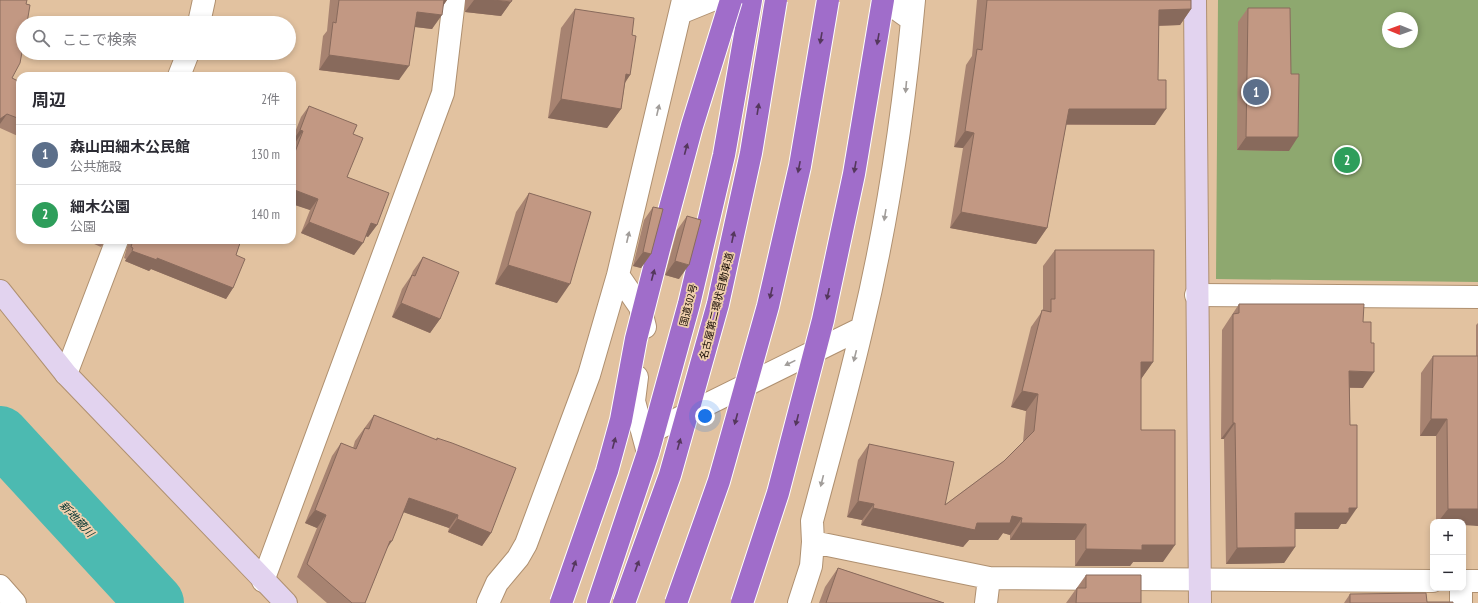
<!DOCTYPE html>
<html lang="ja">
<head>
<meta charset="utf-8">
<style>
  :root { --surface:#fff; --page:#f7f7f7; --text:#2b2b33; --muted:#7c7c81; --line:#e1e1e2; --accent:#0070bb }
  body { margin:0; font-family:"PT Sans Narrow","Noto Sans JP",sans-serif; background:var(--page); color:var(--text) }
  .controls { position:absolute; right:12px; bottom:12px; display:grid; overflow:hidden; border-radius:8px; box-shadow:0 2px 6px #0003 }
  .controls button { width:36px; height:36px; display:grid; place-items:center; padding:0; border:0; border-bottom:1px solid var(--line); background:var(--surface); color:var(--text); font:20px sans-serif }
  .compass { position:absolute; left:1382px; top:12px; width:36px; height:36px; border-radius:50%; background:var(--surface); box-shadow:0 2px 6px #0003; rotate:271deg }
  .you { position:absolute; left:705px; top:416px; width:14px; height:14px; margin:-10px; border:3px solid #fff; border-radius:50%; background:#1a73e8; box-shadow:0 0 0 6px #1a73e833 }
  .badge { display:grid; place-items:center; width:26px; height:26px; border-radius:50%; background:var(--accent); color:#fff; font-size:13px; font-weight:700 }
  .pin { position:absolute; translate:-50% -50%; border:2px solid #fff; box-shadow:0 1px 4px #0006 }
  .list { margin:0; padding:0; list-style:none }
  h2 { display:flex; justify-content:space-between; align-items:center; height:52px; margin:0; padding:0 16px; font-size:17px }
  h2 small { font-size:13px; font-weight:400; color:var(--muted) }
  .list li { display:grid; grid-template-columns:26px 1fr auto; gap:12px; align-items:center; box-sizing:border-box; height:60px; padding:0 16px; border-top:1px solid var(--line) }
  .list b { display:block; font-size:15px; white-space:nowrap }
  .list p { margin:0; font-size:13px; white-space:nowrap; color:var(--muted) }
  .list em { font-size:13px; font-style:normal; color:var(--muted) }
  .icon { flex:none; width:22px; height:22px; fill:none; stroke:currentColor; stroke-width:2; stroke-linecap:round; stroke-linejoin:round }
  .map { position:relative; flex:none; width:1478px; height:603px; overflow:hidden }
  .search { position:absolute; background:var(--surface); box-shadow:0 2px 6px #0003; left:16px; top:16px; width:280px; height:44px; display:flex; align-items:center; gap:10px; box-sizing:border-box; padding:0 14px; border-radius:22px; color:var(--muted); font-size:15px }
  .panel { position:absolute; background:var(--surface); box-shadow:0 2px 6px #0003; left:16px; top:72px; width:280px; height:172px; border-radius:12px }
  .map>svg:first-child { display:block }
  .green { fill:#8ea86f; fill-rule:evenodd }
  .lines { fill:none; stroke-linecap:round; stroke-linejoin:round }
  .river { stroke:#4cbab1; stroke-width:58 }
  .street-casing { stroke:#af9070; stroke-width:24 }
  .secondary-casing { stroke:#af9070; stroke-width:24 }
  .highway-casing { stroke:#fff; stroke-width:24 }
  .street { stroke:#fff; stroke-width:22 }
  .secondary { stroke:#e2d3ef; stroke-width:22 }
  .highway { stroke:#a06dca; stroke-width:22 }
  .highway-bridge-casing { stroke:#fff; stroke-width:24; stroke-linecap:butt }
  .highway-bridge { stroke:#a06dca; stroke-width:22 }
  .wall { fill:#a78371 }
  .shaded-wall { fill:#886a5c }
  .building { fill:#c29883; stroke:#886a5c }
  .oneway { fill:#54375c }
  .oneway2 { fill:#a19d9a }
  .labels { text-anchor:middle; stroke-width:3.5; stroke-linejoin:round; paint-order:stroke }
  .street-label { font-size:10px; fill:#150a02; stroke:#efcfad }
  .water-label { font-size:11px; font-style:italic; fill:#003330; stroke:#efcfad }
</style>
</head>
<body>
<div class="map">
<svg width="1478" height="603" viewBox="0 0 1478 603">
  <rect width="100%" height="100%" fill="#e2c2a0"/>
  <path class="green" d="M1218,0H1478V282L1216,279ZM1388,18H1412V42H1388Z"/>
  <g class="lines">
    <path class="river" d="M0,435L155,603"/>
    <g class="street-casing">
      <path id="street" d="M884,0L912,20
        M680,13L712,0
        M199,23L204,0
        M179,76L188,53
        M618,275L640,307L645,327
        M1196,295L1478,297
        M66,374L117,240
        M637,377L634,401L648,453
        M655,430L862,328
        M813,542L989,578L1433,581
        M263,581L443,93L454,0
        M1463,581H1478
        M0,586L15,603
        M488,603L497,583L518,558L526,544L589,375L618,275L683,0
        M799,603L811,566L813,542L812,521C829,457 847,393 862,328C888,220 904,110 914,0
        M986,603L989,578
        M1461,603V588"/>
    </g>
    <g class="secondary-casing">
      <path id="secondary" d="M1195,0L1200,603
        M0,291L66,374L286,603"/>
    </g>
    <g class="highway-casing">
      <path id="highway" d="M598,603L648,453L689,304L724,155L751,0"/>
    </g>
    <use href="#street" class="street"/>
    <use href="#secondary" class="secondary"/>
    <use href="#highway" class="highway"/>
    <g class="highway-bridge-casing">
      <path id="highway-bridge" d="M561,603L607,471L621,420L636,339L659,249L692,126L731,0
        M624,603L670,475L718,304L751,153L776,0
        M676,603L719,481L768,306L800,166L828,0
        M742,603L778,493L823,320L854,174L883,0"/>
    </g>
    <use href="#highway-bridge" class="highway-bridge"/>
  </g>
  <path class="wall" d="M0,0L12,78L20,82V137L0,128Z
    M330,0H447L443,6L432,29L415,27L399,80L319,70L323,36L327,31Z
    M465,0H512L501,16L465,12Z
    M977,0H1191V9L1180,25L1159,26L1155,125H1066L1047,228L1036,244L950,228L963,148L954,147L966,65L972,56Z
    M1248,8L1289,151L1237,150L1238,22Z
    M575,9L632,35L630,75L625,83L621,109L607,128L548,118L561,28Z
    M309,106L353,134L347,177L377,225L368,237L366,236L354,255L301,233L310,210L292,204V150L295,143L292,142V140L301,117Z
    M529,193L557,303L495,284L516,212Z
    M653,207L651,254L641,268L633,266L644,220Z
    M687,216L679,279L665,275L677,230Z
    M85,240H106L101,247Z
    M129,240H241L236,255L233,288L226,299L151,269L149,271L125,261L126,259L124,258Z
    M1055,250L1153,362L1141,379V430L1163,562H1133L1130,566H1075V540H1010V535L1003,533L998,540H969L963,547L861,525L862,520L847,517L858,460L869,444L945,505L1004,461L1023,442L1026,411L1011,407L1031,327L1043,310V266Z
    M423,257L440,319L430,333L392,317L402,289L411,276L413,271Z
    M1239,304L1363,388H1350L1346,524H1341L1338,529H1295V547L1284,563L1226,564L1224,439H1221L1222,330Z
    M1478,323V526L1463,522H1436V436H1420L1421,373L1433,356H1476V325Z
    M374,415L436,440L437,438L491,533L482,546L448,532L449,528L404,512L386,550L365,603H327L297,577L317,528L305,523L332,456L341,443L353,448L355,441Z
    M838,568L944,603H819L825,587Z
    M1086,575L1141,603H1066Z
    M1350,594L1427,602L1453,603H1344Z"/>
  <path class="shaded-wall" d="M441,0H447L440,10Z
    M474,0H493L511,2L501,16L465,12Z
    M1191,9L1180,25L1148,26L1159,10Z
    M417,12L442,15L432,29L407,26Z
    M329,55L409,66L399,80L319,70Z
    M626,74L630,75L617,94Z
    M561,99L621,109L607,128L548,118Z
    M1069,109H1166L1155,125L1058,124Z
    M7,114L0,124V119Z
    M300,130L303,131L295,143L292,142Z
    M965,131L974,133L963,148L954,147Z
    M1246,137H1298L1289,151L1237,150Z
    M292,189L318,199L310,210L292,204Z
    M961,212L1047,228L1036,244L950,228Z
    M309,222L363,243L354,255L301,233Z
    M371,223L377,225L368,237L363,235Z
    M132,251L157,258L233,288L226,299L151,269L149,271L125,261Z
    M643,252L651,254L641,268L633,266Z
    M675,261L689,265L679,279L665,275Z
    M508,265L570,284L557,303L495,284Z
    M401,303L440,319L430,333L392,317Z
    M1141,362H1153L1141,379Z
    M1349,371L1374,372L1363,388L1338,387Z
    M1022,391L1038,394L1026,411L1011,407Z
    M1431,419H1447L1436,436H1420Z
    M1233,423H1235L1224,439H1221Z
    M409,498L458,515L449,528L400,511Z
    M858,501L874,504L862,520L847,517Z
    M873,508L977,523L1012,516L1022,518L1010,535L1003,533L998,540H969L963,547L861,525Z
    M1349,508H1357L1346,524H1341L1338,529H1284L1295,513Z
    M1448,509H1478V526L1463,525V522H1438Z
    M315,510L326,515L317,528L305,523Z
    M457,519L491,533L482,546L448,532Z
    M1021,523L1086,524L1075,540H1010Z
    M390,541H392L383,554Z
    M1142,545H1175L1163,562H1133L1130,566H1075L1086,549Z
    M1295,547L1284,563L1226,564L1237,548Z"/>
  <path class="building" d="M0,0H27L26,4L30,5L27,23H23V47L20,63L12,78L20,82V119L7,114L0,119Z
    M339,0H444L442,15L417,12L409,66L329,55L333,22L336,23Z
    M493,0H512L511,2Z
    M987,0H1191V9L1159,10L1158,80H1166V109H1069L1047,228L961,212L974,133L965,131L977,49L982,50Z
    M1248,8H1290L1291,74H1299L1298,137H1246Z
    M575,9L634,18L632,35L636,36L630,75L626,74L621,109L561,99Z
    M309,106L357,125L353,134L363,138L347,177L389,193L377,225L371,223L363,243L309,222L318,199L292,189V160L303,131L300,130Z
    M529,193L591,212L570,284L508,265Z
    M653,207L663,209L651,254L643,252Z
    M687,216L701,220L689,265L675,261Z
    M133,240H241L236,255L245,259L233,288L157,258V260L132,251L133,248L131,247Z
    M1055,250H1154L1153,362H1141V430H1175V545H1142V550L1086,549V524L1021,523L1022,518L1012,516L1010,523H977L975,530L873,508L874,504L858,501L869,444L954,462L945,505L1004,461L1034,431L1038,394L1022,391L1042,310L1051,312V299H1055Z
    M423,257L459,272L440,319L401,303L412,275L415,276Z
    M1239,304H1364L1363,322H1371V343H1374V372L1349,371L1350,425H1357V508H1349V513H1295V547L1237,548L1235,423H1233V314L1239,313Z
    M1433,356H1478V509H1448L1447,419H1431Z
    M374,415L437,440V438L452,443L516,468L491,533L457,519L458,515L409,498L392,541H390L365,603H352L307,564L326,515L315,510L341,443L356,449L365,428L369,429Z
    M838,568L944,603H826Z
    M1086,575H1141V603H1076L1077,588H1086Z
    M1426,593L1427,602H1453V603H1350V594Z"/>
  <defs><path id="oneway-solid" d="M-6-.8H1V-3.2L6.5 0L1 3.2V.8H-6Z"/></defs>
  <g class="oneway">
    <use href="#oneway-solid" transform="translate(821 38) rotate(100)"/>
    <use href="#oneway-solid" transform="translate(878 39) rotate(100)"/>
    <use href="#oneway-solid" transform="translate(758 109) rotate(-81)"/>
    <use href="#oneway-solid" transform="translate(686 149) rotate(-75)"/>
    <use href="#oneway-solid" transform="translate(799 167) rotate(101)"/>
    <use href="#oneway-solid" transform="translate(855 167) rotate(100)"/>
    <use href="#oneway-solid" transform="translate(733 237) rotate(-78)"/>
    <use href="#oneway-solid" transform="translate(653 275) rotate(-75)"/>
    <use href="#oneway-solid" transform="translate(771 293) rotate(103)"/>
    <use href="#oneway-solid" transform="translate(828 294) rotate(102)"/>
    <use href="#oneway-solid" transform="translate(736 419) rotate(105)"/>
    <use href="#oneway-solid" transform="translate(797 420) rotate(104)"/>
    <use href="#oneway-solid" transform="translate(614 443) rotate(-75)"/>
    <use href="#oneway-solid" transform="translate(679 444) rotate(-74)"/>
    <use href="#oneway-solid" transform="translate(574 566) rotate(-71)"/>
    <use href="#oneway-solid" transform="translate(637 566) rotate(-70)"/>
  </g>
  <g class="oneway2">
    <use href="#oneway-solid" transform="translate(906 87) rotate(95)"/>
    <use href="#oneway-solid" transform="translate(658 110) rotate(-77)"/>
    <use href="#oneway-solid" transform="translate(885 215) rotate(99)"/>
    <use href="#oneway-solid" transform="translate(628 237) rotate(-77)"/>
    <use href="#oneway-solid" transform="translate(855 356) rotate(104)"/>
    <use href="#oneway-solid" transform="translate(790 363) rotate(154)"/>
    <use href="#oneway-solid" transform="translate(822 481) rotate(104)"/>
  </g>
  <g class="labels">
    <g class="street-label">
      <text transform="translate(688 305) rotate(-76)" y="4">国道302号</text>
      <text transform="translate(716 306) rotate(-76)" y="4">名古屋第二環状自動車道</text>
    </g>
    <g class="water-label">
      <text transform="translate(77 519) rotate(47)" y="4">新地蔵川</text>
    </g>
  </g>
</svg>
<div class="controls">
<button>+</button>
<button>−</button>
</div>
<svg class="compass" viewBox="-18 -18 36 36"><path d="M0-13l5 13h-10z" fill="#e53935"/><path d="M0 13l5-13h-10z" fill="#7c7c81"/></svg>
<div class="you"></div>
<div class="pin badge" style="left:1256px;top:92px;background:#5c6f8a">1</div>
<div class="pin badge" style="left:1347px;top:160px;background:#2e9e5b">2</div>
<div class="search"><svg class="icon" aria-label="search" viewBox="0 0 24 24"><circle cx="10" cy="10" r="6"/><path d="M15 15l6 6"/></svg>ここで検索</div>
<section class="panel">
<h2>周辺<small>2件</small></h2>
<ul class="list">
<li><span class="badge" style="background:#5c6f8a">1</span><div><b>森山田細木公民館</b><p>公共施設</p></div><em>130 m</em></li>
<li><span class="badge" style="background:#2e9e5b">2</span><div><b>細木公園</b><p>公園</p></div><em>140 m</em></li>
</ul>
</section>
</div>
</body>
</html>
